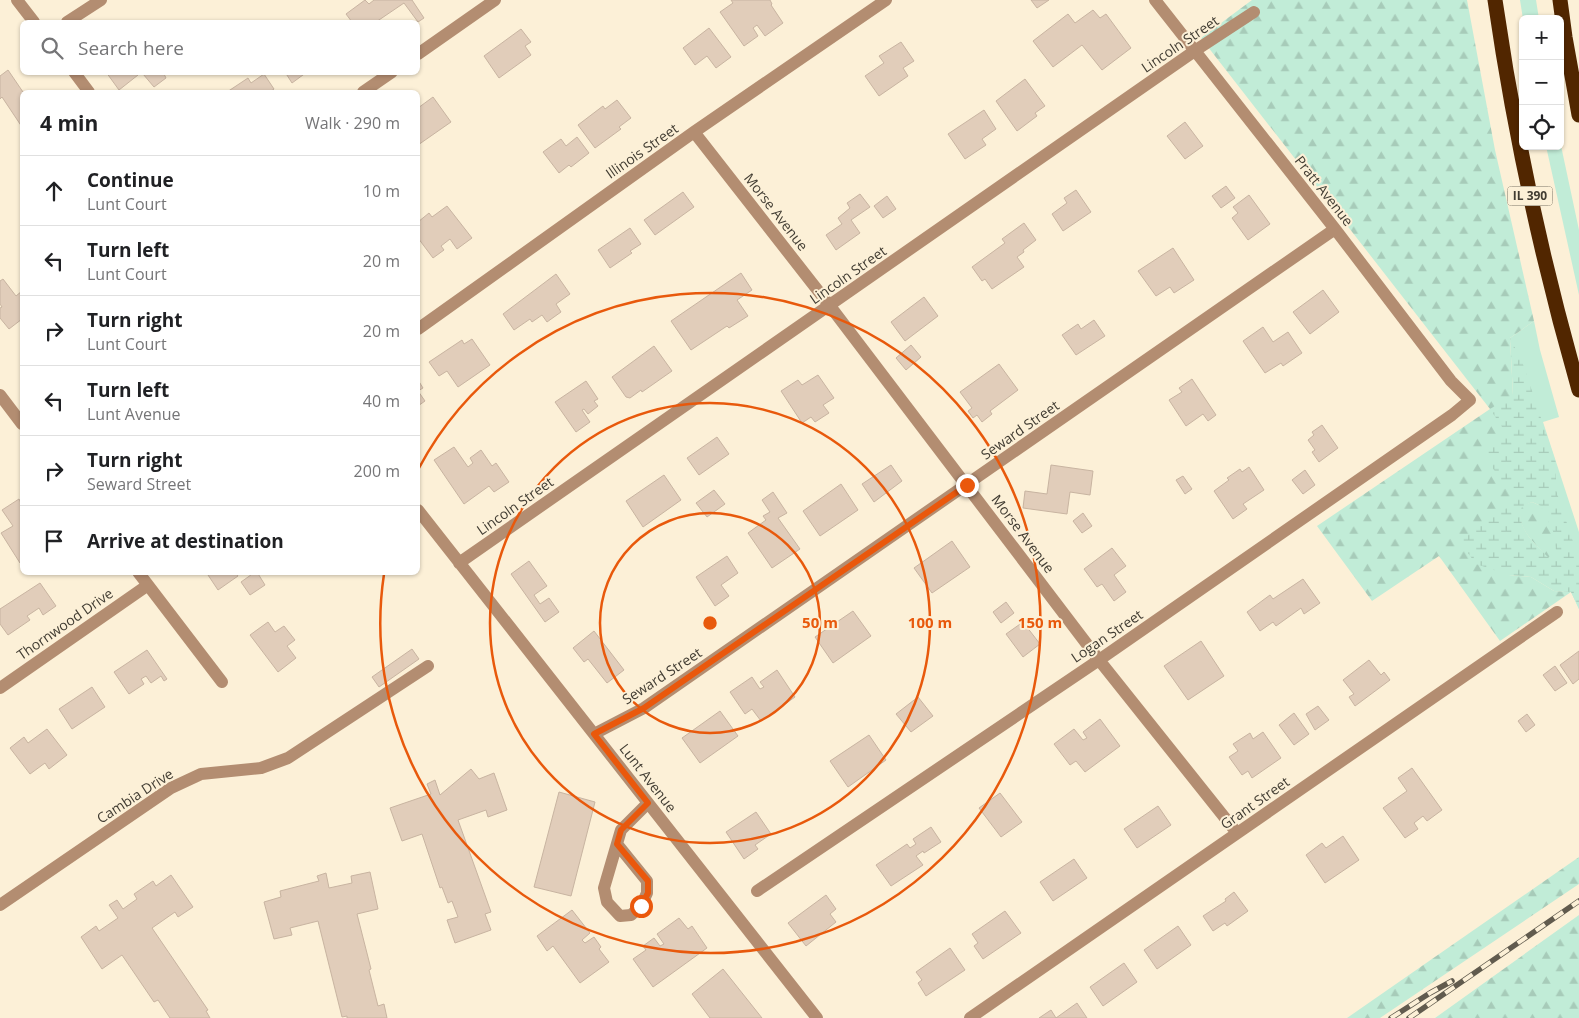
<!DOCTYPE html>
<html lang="en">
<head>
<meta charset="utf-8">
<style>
  :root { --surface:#fff; --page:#f2f2f2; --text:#202124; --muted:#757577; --line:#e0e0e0 }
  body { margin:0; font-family:"Open Sans",sans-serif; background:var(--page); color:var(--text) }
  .controls { position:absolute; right:15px; top:15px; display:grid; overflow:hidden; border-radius:8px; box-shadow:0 1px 4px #0004 }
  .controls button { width:45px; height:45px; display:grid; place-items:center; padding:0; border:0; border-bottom:1px solid var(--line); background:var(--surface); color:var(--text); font:25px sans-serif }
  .stop { position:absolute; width:15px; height:15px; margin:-11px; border:4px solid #ea580c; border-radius:50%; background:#fff }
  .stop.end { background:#ea580c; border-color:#fff; box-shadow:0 1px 5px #0008 }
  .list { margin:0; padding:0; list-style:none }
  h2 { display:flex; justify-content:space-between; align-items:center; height:65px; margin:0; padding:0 20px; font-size:21px }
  h2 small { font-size:16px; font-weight:400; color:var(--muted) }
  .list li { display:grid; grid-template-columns:32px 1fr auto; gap:15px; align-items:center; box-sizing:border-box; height:70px; padding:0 20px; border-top:1px solid var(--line) }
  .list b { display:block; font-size:19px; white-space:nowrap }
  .list p { margin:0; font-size:16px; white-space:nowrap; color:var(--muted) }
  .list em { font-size:16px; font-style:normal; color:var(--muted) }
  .icon { flex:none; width:28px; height:28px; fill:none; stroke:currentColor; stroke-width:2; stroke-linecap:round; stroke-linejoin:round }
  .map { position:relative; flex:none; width:1579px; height:1018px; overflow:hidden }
  .search { position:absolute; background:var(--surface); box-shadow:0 1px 4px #0004; left:20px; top:20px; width:400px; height:55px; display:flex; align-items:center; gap:12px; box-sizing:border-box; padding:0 18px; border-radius:8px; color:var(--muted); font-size:19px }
  .panel { position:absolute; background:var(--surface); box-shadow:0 1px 4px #0004; left:20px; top:90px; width:400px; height:485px; border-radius:8px }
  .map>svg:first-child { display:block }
  .grass { fill:#c1ecd7 }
  .forest { fill:url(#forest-firs) }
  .wetland { fill:url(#wetland-marsh); fill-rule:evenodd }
  .building { fill:#e1cdba; stroke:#c8b4a1 }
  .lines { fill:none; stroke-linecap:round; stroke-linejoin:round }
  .minor { stroke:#b38d71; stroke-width:12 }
  .highway { stroke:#512600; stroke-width:15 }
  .rail-casing { stroke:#615b4e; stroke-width:5.5 }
  .rail { stroke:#fcf0d7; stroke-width:4; stroke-dasharray:11; stroke-linecap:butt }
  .route { stroke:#ea580c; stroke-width:6 }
  .ring { fill:none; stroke:#e8590c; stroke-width:2.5 }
  .labels { text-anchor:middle; stroke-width:4; stroke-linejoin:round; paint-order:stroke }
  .shield { fill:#fcf0d7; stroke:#797264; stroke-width:1 }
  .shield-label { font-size:12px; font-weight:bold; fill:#413c32 }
  .street-label { font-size:14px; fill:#413c32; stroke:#fcf0d7 }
  .centre { fill:#e8590c; stroke:#fcf0d7; stroke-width:2.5 }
  .ring-label { font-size:15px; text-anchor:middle; font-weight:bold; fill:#e8590c; stroke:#fcf0d7; stroke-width:4; stroke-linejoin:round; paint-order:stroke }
</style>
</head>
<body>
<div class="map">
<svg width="1579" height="1018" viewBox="0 0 1579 1018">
  <defs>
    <pattern id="forest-firs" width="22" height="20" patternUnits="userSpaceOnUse" patternTransform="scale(1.25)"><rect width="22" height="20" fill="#c1ecd7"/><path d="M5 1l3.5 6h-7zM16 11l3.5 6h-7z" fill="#a7cbb9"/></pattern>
    <pattern id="wetland-marsh" width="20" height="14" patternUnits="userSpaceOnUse" patternTransform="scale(1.25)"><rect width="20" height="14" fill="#c1ecd7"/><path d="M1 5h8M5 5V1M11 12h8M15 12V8" fill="none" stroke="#a7cbb9"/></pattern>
  </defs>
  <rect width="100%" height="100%" fill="#fcf0d7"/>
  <path class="grass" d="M1520,0H1536L1539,19H1523Z
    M1560,141L1579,230V295L1546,146H1560Z
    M1534,321L1540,350L1559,417L1543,422L1579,532V609L1571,592L1554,591L1510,338Z"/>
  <path class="forest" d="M1252,0H1467L1495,150L1534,321L1510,338L1513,395L1508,436L1516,501L1509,575L1531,577L1554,591L1571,592L1500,641L1439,556L1372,601L1317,526L1490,409L1201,38Z
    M1532,502L1541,506L1553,531L1556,550L1548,558C1535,543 1515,528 1521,506Z
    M1579,857V884L1380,1018H1347Z
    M1579,915V1018H1435Z"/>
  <path class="wetland" d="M1510,338L1523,364L1556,463V490L1579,560V609L1571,592L1554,591L1531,577L1509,575L1476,564L1459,541L1516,501L1482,453L1508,436L1490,409L1513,395ZM1532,502L1541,506L1553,531L1556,550L1549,558C1535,544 1515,527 1522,507Z"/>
  <path class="building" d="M365,0L369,4L374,0H412L424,18L418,22L404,3L376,22H352L346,14Z
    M731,0H770L772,4L771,5L783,23L765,36L757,25L753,28L758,36L744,46L720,12L733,3Z
    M1031,0H1049L1037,8Z
    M1093,10L1100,18L1106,14L1131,48L1102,70L1082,45L1053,67L1033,41L1068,14L1075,23Z
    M709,28L731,57L716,68L707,56L695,65L683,48Z
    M521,29L531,42L525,46L531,55L499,78L484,56Z
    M901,42L914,61L903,68L908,76L879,96L865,76L884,63L879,56Z
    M8,70L23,92L22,127L2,97L0,99V76Z
    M106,72H136L138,75L119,90Z
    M145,72H163L166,78L154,87L143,74Z
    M285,72H307L292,83Z
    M264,74L274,89L270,92H227L248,78L251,83Z
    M1025,79L1045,106L1035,113L1037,116L1017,131L996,101Z
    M433,97L451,122L418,145V108Z
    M617,100L631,118L619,127L621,129L595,148L578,125L603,106L605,109Z
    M984,110L996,129L982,139L986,145L965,159L948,134Z
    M1185,122L1203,146L1185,159L1167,136Z
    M577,137L589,153L571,167L569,165L559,173L543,152L561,139L566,146Z
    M1226,186L1235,198L1221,208L1212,196Z
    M1076,190L1091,212L1063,231L1052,214L1067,203L1064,198Z
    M683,192L694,207L655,235L644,220Z
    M860,194L870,207L851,220L860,233L836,250L826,235L842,224L838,218L850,208L847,203Z
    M1249,195L1270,224L1248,240L1232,218L1238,213L1233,207Z
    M887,196L896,209L883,218L874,206Z
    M447,206L472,238L457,249L450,239L441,246L444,250L433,258L418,238V222L429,213L432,217Z
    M1024,223L1036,240L1023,250L1024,252L1017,257L1024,267L992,289L985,279L982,281L972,267L1005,243L1002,239Z
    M630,228L641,244L630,251L632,253L610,268L598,250Z
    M1173,248L1194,280L1174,293L1170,287L1156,296L1138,271Z
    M741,273L752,290L737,300L748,316L729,328L727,326L691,350L671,321Z
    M556,274L570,294L556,304L561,312L547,322L542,315L532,322L530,319L514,330L503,314Z
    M3,279L16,296L22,291V319L9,329L0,318V308L2,307L0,304V281Z
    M1323,290L1339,312L1310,334L1293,312Z
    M924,297L938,316L905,341L891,322Z
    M1094,320L1105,336L1076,355L1062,335L1078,324L1081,329Z
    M1263,327L1273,342L1288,332L1302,353L1283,366L1281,363L1265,373L1243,341Z
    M472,339L490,365L458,387L447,371L439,376L429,362L462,340L464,344Z
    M911,345L921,357L906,370L896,358Z
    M654,346L672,371L642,392L641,390L630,398L626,397L612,377Z
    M999,364L1018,390L990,411L992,414L982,422L977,415L973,418L968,411L972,408L960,392Z
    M818,375L834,398L823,405L829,413L815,422L811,417L802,423L781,391L798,380L802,385Z
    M1192,379L1216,415L1208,421L1203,414L1186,426L1169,400L1182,392L1179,388Z
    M418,380L423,388L418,391L425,401L418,406Z
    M586,381L598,399L594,401L598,406L588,414L584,409L582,410L590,422L576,432L555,402Z
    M1322,425L1338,448L1319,462L1312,452L1315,450L1308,440L1314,435L1312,432Z
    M717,437L729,454L699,475L687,458Z
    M454,447L468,467L473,463L470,458L481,450L492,466L496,463L509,482L494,492L489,486L464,504L434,460Z
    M891,465L902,481L874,502L862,484Z
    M1051,465L1093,471L1090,495L1070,492L1067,514L1023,508L1025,491L1047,494Z
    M1249,467L1264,490L1243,504L1247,509L1233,519L1214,491L1229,480L1227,478L1240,469L1242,472Z
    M1305,470L1315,485L1303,494L1292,480Z
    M664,475L681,500L643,527L626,501Z
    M1183,476L1192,489L1185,494L1176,480Z
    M841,484L858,510L820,536L803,511Z
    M714,490L725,504L707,517L696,503Z
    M773,492L787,513L778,518L800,549L772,568L748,533L766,520L763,516L770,512L762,500Z
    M19,499L22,505V561L20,563L1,533L13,526L2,510Z
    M1083,513L1092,526L1082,533L1073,521Z
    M952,541L970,567L932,593L914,568Z
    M1112,548L1126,566L1114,575L1126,592L1114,601L1102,584L1097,587L1084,569Z
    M727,556L738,573L721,585L729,596L715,606L696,577Z
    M529,561L547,586L534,595L540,604L549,598L559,612L545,622L511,574Z
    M206,572H235L238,576L218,590Z
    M255,572H257L265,585L250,595L241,582Z
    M1303,579L1320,603L1304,614L1301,608L1276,626L1273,622L1260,631L1247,612L1270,595L1273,599Z
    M40,583L56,606L43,615L39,608L27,616L30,620L8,635L0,624V609Z
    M1006,602L1014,613L1001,623L993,612Z
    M853,611L871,636L833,663L815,637Z
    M268,622L275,632L284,626L295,640L287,646L296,658L278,672L250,635Z
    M1023,622L1040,644L1023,657L1006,634Z
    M594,631L624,670L607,683L588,659L584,662L573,648Z
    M1201,641L1224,676L1188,700L1164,666Z
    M412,649L419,659L379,687L372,677Z
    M147,650L167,679L164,681L161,676L151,683L146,676L141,679L144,684L129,694L114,672Z
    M1579,651V679L1573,684L1560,665Z
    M1369,660L1381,675L1384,672L1390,680L1355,706L1349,697L1354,694L1343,680Z
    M1555,666L1567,683L1555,691L1543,675Z
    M777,670L795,697L761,721L752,709L745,714L730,692L752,677L760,689L764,687L760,682Z
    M92,687L105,707L72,729L59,709Z
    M918,697L933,716L911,732L896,714Z
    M1318,706L1329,720L1315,730L1306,714Z
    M720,711L738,736L700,763L682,738Z
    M1294,713L1309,734L1294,745L1279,725Z
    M1527,714L1535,725L1526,732L1518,721Z
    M1100,719L1120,746L1085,772L1076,761L1070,765L1054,744L1074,729L1083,740L1087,738L1083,732Z
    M47,729L67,755L49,769L45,763L30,774L10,748L24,737L28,743Z
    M1263,732L1281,758L1252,778L1248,771L1242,775L1229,757L1238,751L1233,744L1250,733L1253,739Z
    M869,735L886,760L848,787L830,761Z
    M1412,768L1442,810L1427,821L1423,816L1414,823L1418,829L1405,838L1383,808L1407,791L1398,778Z
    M471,769L479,779L494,773L507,810L488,817L486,810L458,820L491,912L485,914L491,930L455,943L447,920L458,917L452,901L448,903L442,887L440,888L422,834L402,841L390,808L431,794L427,784L435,780L440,795Z
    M559,792L595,802L571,896L534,887Z
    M1000,793L1022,822L1001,837L979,808Z
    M1158,806L1171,825L1137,848L1124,829Z
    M756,812L771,834L755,845L758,849L744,859L726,832Z
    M931,827L941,842L924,853L923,851L916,856L923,865L891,886L876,865L907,844L910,848L916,844L913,839Z
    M1343,836L1359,860L1325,883L1306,855L1322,843L1326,848Z
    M1074,859L1087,878L1053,901L1040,882Z
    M370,872L378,909L357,914L371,969L369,970L378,1006L384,1004L387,1018H347V1016L342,1017L318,921L290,928L292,935L274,939L264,902L281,897L280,891L319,881L317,876L326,873L329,888L352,883L351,876Z
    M171,875L193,907L178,917L175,912L152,928L208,1010L206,1011L210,1018H170L158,1000L154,1002L122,955L102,969L81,937L96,926L99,931L118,918L109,905L117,900L123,909L137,899L134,894L153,881L156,886Z
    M1234,892L1248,911L1227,926L1225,923L1213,931L1203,916L1226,901L1225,899Z
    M826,895L836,909L830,914L836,922L806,946L788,923Z
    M572,910L590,933L582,940L585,943L594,937L601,947L599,949L609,962L580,983L553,946L547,951L537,936Z
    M1005,911L1021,933L983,959L974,946L978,943L972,934Z
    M679,918L688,929L692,926L707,948L653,987L633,959L646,950L643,946L654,938L660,946L664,944L657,934Z
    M1178,926L1191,945L1157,969L1144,950Z
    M950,948L965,970L926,996L918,983L922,980L916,972Z
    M1124,963L1137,982L1103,1006L1090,987Z
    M723,969L762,1018H710L692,994Z
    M1077,1003L1087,1018H1056Z
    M1051,1010L1056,1018H1039Z"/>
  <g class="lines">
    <path class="minor" d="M17,0L34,22
      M67,22L101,0
      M418,54L495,0
      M74,72L89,92
      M363,92L392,72
      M694,132L830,306L1099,660L1237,833
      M418,329L694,132L886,0
      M0,395L22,424
      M418,510L817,1018
      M459,563L1196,50L1254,12
      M138,572L222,682
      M0,688L148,585
      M594,734L644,708L1335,229
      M617,844L647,881V893L641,906L631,915L620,916L607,902L604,888L621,830L648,803
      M757,891L1099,660L1452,415L1470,400L1451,381L1335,229L1155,0
      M0,905L171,788L201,774L261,768L288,758L428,666
      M970,1018L1557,612"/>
    <path class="highway" d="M1495,0C1514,132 1542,261 1579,390
      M1560,0L1565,37L1579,115"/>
    <g class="rail-casing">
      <path id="rail" d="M1391,1018L1430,993L1452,981
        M1409,1018L1579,901"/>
    </g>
    <use href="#rail" class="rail"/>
  </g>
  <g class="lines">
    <path class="route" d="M641,906L648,893V881L617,844L621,830L648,803L594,734L644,708L967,485"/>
  </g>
  <g class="ring">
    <circle cx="710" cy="623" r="110"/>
    <circle cx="710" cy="623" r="220"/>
    <path d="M419 468A330 330 0 1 1 384 574"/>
  </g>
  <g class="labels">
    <rect class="shield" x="1507.5" y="186.5" width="45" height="19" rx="4"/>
    <g class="shield-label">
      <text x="1530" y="200">IL 390</text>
    </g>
    <g class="street-label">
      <text transform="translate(1180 44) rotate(-34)" y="5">Lincoln Street</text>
      <text transform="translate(642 151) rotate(-35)" y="5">Illinois Street</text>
      <text transform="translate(1324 191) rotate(52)" y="5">Pratt Avenue</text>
      <text transform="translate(776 212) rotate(52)" y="5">Morse Avenue</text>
      <text transform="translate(848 275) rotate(-35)" y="5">Lincoln Street</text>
      <text transform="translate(1020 430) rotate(-35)" y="5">Seward Street</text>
      <text transform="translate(515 506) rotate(-35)" y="5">Lincoln Street</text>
      <text transform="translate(1023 534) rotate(53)" y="5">Morse Avenue</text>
      <text transform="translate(65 624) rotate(-35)" y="5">Thornwood Drive</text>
      <text transform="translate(1107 636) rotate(-34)" y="5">Logan Street</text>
      <text transform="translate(662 676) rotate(-33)" y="5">Seward Street</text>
      <text transform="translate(648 778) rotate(52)" y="5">Lunt Avenue</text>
      <text transform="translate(135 796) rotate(-33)" y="5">Cambia Drive</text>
      <text transform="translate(1255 803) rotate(-35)" y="5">Grant Street</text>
    </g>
  </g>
  <circle cx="710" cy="623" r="8" class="centre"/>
  <g class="ring-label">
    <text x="820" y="628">50 m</text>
    <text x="930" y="628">100 m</text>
    <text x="1040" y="628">150 m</text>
  </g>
</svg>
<div class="controls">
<button>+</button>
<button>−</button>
<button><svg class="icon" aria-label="locate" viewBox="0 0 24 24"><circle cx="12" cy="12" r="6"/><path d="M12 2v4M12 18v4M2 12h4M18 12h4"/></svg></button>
</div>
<div class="stop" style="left:641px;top:906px"></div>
<div class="stop end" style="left:967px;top:485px"></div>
<div class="search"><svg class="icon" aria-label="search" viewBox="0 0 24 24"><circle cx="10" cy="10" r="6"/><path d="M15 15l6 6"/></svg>Search here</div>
<section class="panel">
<h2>4 min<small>Walk · 290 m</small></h2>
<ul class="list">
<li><svg class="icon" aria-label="ahead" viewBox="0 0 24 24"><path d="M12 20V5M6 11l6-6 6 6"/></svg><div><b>Continue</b><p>Lunt Court</p></div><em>10 m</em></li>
<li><svg class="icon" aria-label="left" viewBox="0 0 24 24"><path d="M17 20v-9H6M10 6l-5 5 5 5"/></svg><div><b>Turn left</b><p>Lunt Court</p></div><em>20 m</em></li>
<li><svg class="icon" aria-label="right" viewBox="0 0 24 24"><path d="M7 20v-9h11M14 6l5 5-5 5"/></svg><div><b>Turn right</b><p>Lunt Court</p></div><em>20 m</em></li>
<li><svg class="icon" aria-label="left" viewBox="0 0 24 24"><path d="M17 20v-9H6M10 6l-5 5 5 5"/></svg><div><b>Turn left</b><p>Lunt Avenue</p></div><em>40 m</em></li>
<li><svg class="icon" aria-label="right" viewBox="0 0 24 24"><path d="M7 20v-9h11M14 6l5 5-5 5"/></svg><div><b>Turn right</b><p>Seward Street</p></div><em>200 m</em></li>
<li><svg class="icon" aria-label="arrive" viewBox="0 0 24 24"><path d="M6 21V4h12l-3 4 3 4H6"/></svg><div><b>Arrive at destination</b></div></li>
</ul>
</section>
</div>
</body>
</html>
